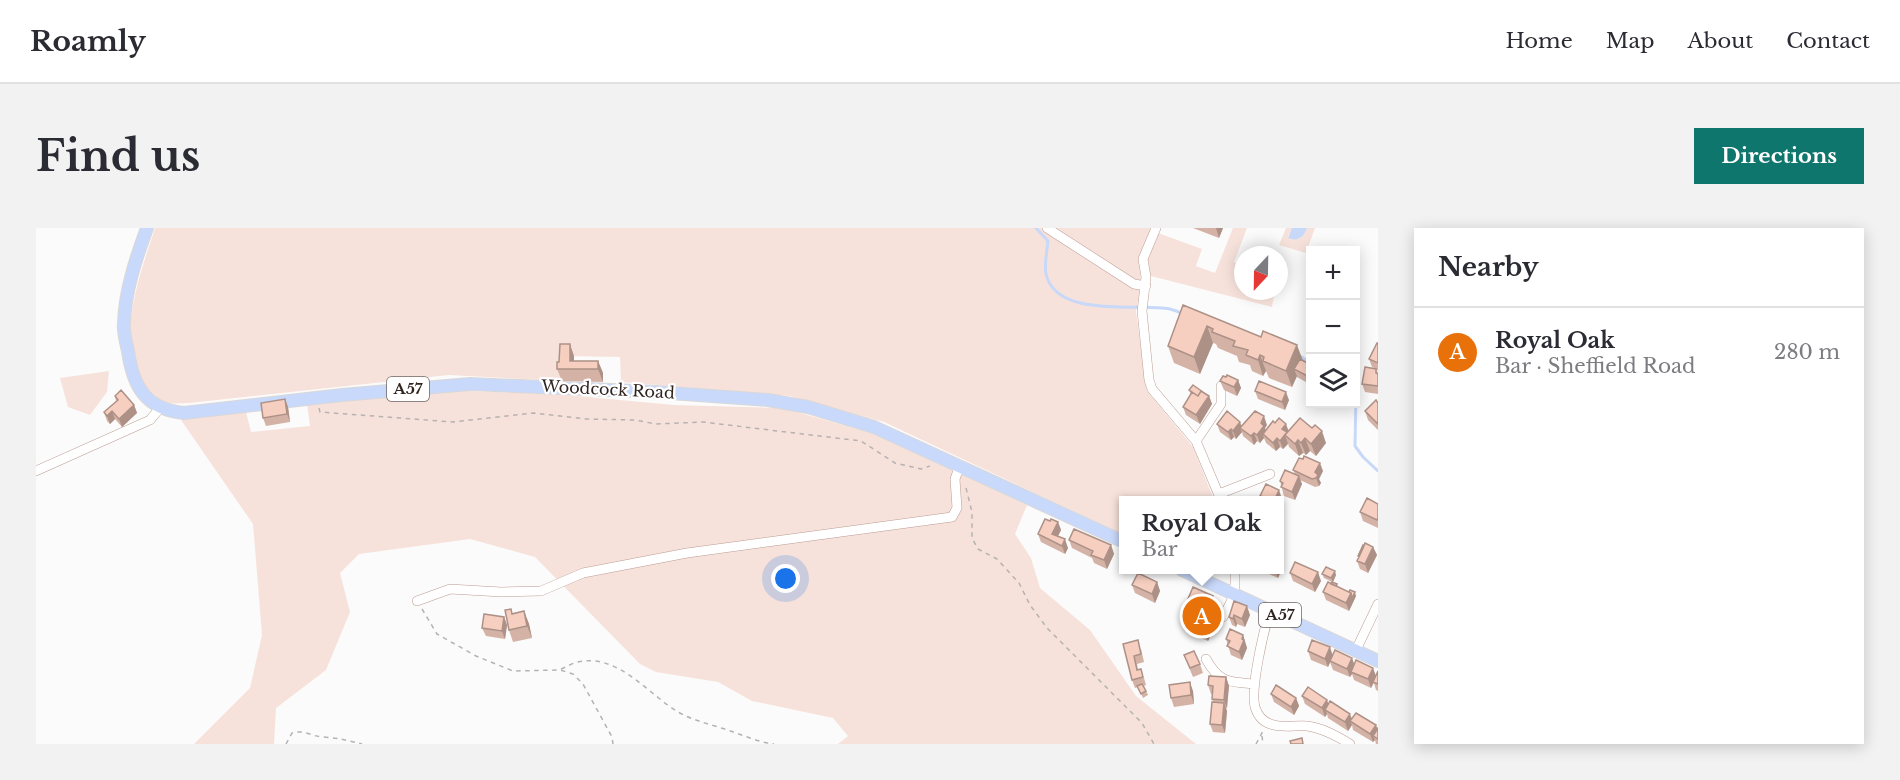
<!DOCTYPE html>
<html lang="en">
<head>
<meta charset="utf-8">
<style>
  :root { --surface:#fff; --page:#f2f2f3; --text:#2b2b33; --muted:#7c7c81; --line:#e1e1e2; --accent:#0f766e }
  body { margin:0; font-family:"Libre Baskerville",serif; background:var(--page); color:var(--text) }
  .controls { position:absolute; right:18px; top:18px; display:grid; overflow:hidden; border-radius:0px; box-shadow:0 3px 15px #0003 }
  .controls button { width:54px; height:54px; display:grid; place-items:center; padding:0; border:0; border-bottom:2px solid var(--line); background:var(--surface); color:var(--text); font:30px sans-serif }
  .compass { position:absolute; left:1198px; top:18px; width:54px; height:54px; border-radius:50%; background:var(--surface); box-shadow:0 3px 15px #0003; rotate:202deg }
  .you { position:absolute; left:750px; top:351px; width:21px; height:21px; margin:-15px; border:4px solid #fff; border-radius:50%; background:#1a73e8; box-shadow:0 0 0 9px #1a73e833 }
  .badge { display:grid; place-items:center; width:39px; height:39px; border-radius:50%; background:var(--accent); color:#fff; font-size:20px; font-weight:700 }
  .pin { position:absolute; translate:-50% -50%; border:3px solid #fff; box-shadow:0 2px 6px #0006 }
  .popup { position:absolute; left:1083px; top:268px; width:165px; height:78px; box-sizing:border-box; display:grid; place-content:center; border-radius:0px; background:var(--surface); filter:drop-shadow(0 2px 4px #0005); font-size:20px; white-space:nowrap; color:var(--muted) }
  .popup b { font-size:22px; color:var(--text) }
  .popup::after { content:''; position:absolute; left:50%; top:100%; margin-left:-12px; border:12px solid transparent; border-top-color:var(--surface) }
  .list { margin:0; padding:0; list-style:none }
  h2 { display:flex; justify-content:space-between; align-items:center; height:78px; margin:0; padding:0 24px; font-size:26px }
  h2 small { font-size:20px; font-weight:400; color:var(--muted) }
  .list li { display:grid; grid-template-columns:39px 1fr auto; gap:18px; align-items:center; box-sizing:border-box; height:90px; padding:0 24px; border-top:2px solid var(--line) }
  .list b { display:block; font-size:22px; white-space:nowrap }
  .list p { margin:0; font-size:20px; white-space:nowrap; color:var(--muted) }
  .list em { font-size:20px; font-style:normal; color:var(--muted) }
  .icon { flex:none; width:33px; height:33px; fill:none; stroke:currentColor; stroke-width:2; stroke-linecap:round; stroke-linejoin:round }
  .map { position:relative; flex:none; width:1342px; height:516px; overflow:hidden; border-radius:0px }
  header { display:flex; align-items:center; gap:36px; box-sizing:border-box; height:84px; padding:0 30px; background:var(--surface); border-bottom:2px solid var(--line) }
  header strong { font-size:28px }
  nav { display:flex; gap:33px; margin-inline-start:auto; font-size:21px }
  .intro { display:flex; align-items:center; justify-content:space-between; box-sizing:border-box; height:144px; padding:0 36px }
  h1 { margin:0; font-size:42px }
  .button { padding:15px 27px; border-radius:0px; background:var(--accent); color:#fff; font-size:21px; font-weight:700 }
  main { display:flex; gap:36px; padding:0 36px }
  aside { flex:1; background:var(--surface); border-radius:0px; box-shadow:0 3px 15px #0003 }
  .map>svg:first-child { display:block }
  .green { fill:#f7e2db }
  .water { fill:#c7d8f9 }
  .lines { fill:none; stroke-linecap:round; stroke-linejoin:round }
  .stream { stroke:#c7d8f9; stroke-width:3 }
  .minor-casing { stroke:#bb9d93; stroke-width:10 }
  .major-casing { stroke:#dad8d7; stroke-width:14 }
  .path { stroke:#b6b2b1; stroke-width:1.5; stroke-dasharray:4.5 4.5; stroke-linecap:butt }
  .minor { stroke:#fff; stroke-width:9 }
  .major { stroke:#c9d9fb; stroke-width:12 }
  .wall { fill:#d4b2a6 }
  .shaded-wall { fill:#ad9187 }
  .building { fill:#f7cfc1; stroke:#ad9187; stroke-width:1.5 }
  .labels { text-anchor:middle; stroke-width:4.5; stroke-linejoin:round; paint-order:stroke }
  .shield { fill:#fff; stroke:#6e6663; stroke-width:1.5 }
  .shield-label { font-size:15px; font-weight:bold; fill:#302420 }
  .street-label { font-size:16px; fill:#302420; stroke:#fff }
</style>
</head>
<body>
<header>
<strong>Roamly</strong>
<nav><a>Home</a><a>Map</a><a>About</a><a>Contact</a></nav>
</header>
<div class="intro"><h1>Find us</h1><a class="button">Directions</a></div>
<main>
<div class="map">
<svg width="1342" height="516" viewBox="0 0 1342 516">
  <rect width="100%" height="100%" fill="#fbfbfb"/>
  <path class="green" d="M119,0H1115L1103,30L1105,54L1100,84L1111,163L1157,219L1178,272H1088V307L848,194L754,168L585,154L584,129L526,128V153L413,147L153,175C147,175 140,176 134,175C125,173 117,166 111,160C76,117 104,47 119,0Z
    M1197,0H1211L1198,34L1207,38V63H1239L1236,79L1115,48L1110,34L1122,5L1166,21L1160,38L1179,45Z
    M1250,0H1256L1252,9C1262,14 1268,9 1271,0H1279L1270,25L1243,17Z
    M73,143L71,164L54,187L32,179L24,150Z
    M398,162L519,166L638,177L747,180L838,206L991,277L979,306L995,330L1004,360L1054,402L1100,468L1160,516H802L812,508L797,490L716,473L682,454L620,444L604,436L499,329L434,311L323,326L304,345L314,384L290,442L240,480L238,516H158L214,460L226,407L217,296L145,192L210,184L215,204L274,198L271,176Z"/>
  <path class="water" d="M1256,0H1271C1268,9 1262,14 1252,10Z"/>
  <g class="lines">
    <path class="stream" d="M1000,0L1012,13C1011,23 1008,37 1010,46C1020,91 1103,75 1134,81C1138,82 1143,84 1147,86
      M1264,128L1274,135
      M1320,165L1319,218L1327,229L1342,243"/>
    <g class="minor-casing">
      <path id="minor" d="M1011,0L1098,56L1110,58
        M1120,0L1107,31L1110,49L1106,83L1113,152L1116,161L1160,213L1185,272
        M1160,213L1185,176V158
        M0,243L114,192L124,180
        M1183,266L1234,246
        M1196,365L1199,358V342
        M381,373L414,361L465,364L505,363L547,345L651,325L916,289L921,280L919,251L924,237
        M1234,382C1228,402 1214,460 1219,479C1222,489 1228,495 1238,497C1249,500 1260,497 1271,498C1287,500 1301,508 1314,516
        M1187,389L1199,366
        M1320,422L1342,376
        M1170,431C1183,455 1193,454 1219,456"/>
    </g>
    <g class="major-casing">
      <path id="major" d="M111,0C100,30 89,63 88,95C87,104 90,114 92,123C97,159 110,181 148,185L306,167L434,156L621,164L732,172L772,179L838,199L1088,314
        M1146,342L1342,433"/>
    </g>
    <path class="path" d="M283,180L284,184L417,194L498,185L550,191L599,192L620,196L667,194L825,213L859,235L885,241L894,238
      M930,260L936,284V310L942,321L961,331L983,355L994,377L1011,400L1106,495L1118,516
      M386,381L401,406L440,428L477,443L524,442L537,446L547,456L576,509L577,516
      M525,441C531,439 536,435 542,434C582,425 612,466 642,484C656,492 670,495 685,500C703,505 720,514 738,516
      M1226,508L1227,516
      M250,516L256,505C268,501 276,509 288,509C302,510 314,513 326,516
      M1220,516L1227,503"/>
    <use href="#minor" class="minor"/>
    <use href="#major" class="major"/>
  </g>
  <path class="wall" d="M1157,0H1187L1183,10Z
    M1147,77L1275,137V157L1261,149V148L1256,159L1233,150L1230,143L1227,148L1216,143L1214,137L1203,134L1201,128L1182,120L1180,116L1177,115L1164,146L1138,135L1132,118Z
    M1342,115V142H1341L1342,145V166L1329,164L1326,156L1338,140L1336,139L1333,131Z
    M538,128V133H562L567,145V154L526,153L521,141L523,134Z
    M1202,152L1205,160L1201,168L1188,162L1184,153Z
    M1153,162L1173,168L1176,176L1164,196L1150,187L1147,179L1155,167Z
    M1219,163L1253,172L1249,182L1222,171Z
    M79,168L98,177L101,185L86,199L79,191L74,196L71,193L68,184L80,173Z
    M249,171L252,179L254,194L230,198L227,190Z
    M1342,175V202L1332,192L1329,183Z
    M1181,196L1206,198L1231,197L1229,200L1230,203L1253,202L1290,215L1280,228L1274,223L1270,227L1267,225L1263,228L1253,219L1252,215L1247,221L1244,219L1240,223L1230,215L1228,210L1224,215L1221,213L1218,217L1207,208L1206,204L1200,211L1198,209L1195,212L1184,204Z
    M1257,242L1287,243L1283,251L1285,255L1283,258L1279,259L1264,252L1266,256L1259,272L1248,268L1244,253L1259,246Z
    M1342,276V300L1327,293L1324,284Z
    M1014,293L1022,294L1025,302L1022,308L1032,320L1029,326L1005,314L1002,306Z
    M1033,312L1075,317L1078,326L1071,341L1058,335L1056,330L1036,320Z
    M1337,319L1341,327L1332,345L1324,341L1321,333L1322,330V328Z
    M1246,341L1242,350L1224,342H1244Z
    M1254,345L1285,353L1279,364L1257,353Z
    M1286,346L1300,347L1297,354L1301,356L1302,359L1320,368L1313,383L1290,372L1287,364L1296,354L1288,350Z
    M1121,354L1124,363L1119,375L1099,365L1096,357Z
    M1177,368L1182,381L1176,394L1178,400L1172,413L1159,407L1155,397L1151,395L1147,383Z
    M1198,373L1214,387L1209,399L1201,396L1200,399L1196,397L1193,389Z
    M488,383L493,396L496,410L477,414L473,402L477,385Z
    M468,389L471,397L469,411L450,408L446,400Z
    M1207,407L1211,420L1206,432L1195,427L1190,411Z
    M1087,416L1105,421L1108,434L1101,436L1102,442L1108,450L1110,457L1108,458L1112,467L1107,470L1102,459L1099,460L1096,452Z
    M1272,423L1297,427L1318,436L1340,447L1342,443V463L1340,462L1338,455L1335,460L1318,452L1316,446L1314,449L1297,442L1294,434L1292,439L1275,432Z
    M1148,427L1164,436L1167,445L1157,449Z
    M1190,449L1193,458L1190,481L1191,483L1189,505L1177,504L1174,496L1177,474L1176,471L1177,466H1175L1172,457Z
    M1157,463L1158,476L1138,479L1135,470Z
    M1235,466L1260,470L1263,478L1258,487L1238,474Z
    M1266,468L1293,476L1316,490L1340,497L1341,501L1342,500V516H1340L1339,512L1337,514L1317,502L1316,497L1312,503L1292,490L1291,486L1289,489L1269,476Z"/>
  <path class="shaded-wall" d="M1180,0H1187L1183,10Z
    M1171,98L1177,115L1164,146L1158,129Z
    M534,116L538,128V141L534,133Z
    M1261,117L1267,133L1258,141L1261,148L1256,159L1250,143Z
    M1224,127L1230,143L1227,148L1222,132Z
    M562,133L567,145V154L562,141Z
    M1202,152L1205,160L1201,168L1198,159Z
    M1250,164L1253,172L1249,182L1246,174Z
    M1173,168L1176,176L1164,196L1160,187Z
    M249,171L252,179L254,194L251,186Z
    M98,177L101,185L86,199L83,191Z
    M76,183L79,191L74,196L71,188Z
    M1228,188L1231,197L1229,200L1231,206H1227L1228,210L1224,215L1221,207Z
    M1204,194L1207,202L1204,200L1206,204L1200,211L1197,203Z
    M1250,196L1253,204L1252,206L1246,201Z
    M1195,201L1198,209L1195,212L1192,204Z
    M1286,203L1290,215L1280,228L1275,216Z
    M1218,205L1221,213L1218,217L1215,208Z
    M1249,207L1252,216L1247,221L1244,213Z
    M1241,210L1244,219L1240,223L1237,215Z
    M1269,210L1274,223L1270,227L1265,215Z
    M1262,212L1267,225L1263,228L1259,216Z
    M1284,235L1287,243L1283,251L1285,255L1283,258L1280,250L1279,244Z
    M1263,248L1266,256L1259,272L1256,264Z
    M1243,262L1246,271L1244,275V273H1238Z
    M1022,294L1025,302L1019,314L1016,306Z
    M1029,311L1032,320L1029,326L1026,318Z
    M1075,317L1078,326L1071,341L1068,332Z
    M1337,319L1341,327L1332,345L1329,336Z
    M1244,336L1246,341L1242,350L1239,342H1244Z
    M1299,343L1300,347L1297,354L1295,350Z
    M1282,344L1285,353L1279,364L1276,356Z
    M1121,354L1124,363L1119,375L1116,366Z
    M1319,364L1320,368L1313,383L1310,375L1315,365Z
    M1177,368L1182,381L1176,394L1178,400L1172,413L1167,400L1169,386Z
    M1211,378L1214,387L1209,399L1206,391Z
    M488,383L493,396L496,410L491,398Z
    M1198,387L1201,396L1200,399L1197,391Z
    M468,389L471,397L469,411L466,403Z
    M1207,407L1211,420L1206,432L1203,424Z
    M1294,419L1297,428L1292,439L1289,431Z
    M1316,430L1319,438L1315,444L1316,446L1314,449L1311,441Z
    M1337,440L1340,448L1335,460L1332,451Z
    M1190,449L1193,458L1191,481L1188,472Z
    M1154,454L1157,463L1158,476L1155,467Z
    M1260,470L1263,478L1258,487L1255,479Z
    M1291,472L1294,480L1289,482L1291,486L1289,489L1286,480Z
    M1188,475L1191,483L1189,505L1186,497Z
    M1314,486L1317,494L1314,493L1316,497L1312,503L1309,494Z
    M1340,497L1342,503L1337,508L1339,512L1337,514L1334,506Z"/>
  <path class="building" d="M1147,77L1225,109L1227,103L1261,117L1250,143L1227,133L1228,129L1224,127L1222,132L1210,127L1212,122L1197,118L1199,113L1176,104L1177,101L1171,98L1158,129L1132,118Z
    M1341,115H1342V135L1333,131Z
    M524,116H534V133H562V141H521V134H523Z
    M1264,131L1275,137V150L1258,141Z
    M1329,139L1340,141V145L1342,146V158L1326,156Z
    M1191,147L1202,152L1198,159L1184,153L1187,148L1190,149Z
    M1223,153L1250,164L1246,174L1219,163Z
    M1157,157L1167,164L1165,163L1162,168L1153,162Z
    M85,162L98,177L83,191L76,183L71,188L68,184L82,172L79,168Z
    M1165,163L1173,168L1160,187L1147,179L1156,164L1162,168Z
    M249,171L251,186L227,190L225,175Z
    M1340,172L1342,175V196L1329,183Z
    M1191,183L1204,194L1197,203L1195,201L1192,204L1181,196Z
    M1219,183L1228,188L1225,195L1228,198L1221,207L1218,205L1215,208L1204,200Z
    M1243,190L1250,196L1246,201L1251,204L1244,213L1241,210L1237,215L1227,206L1237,193L1239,195Z
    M1264,190L1276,200L1279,197L1286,203L1275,216L1269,210L1265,215L1262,212L1259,216L1249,207Z
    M1268,228L1284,235L1279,244L1282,247L1280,250L1276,251L1257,242L1263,230L1267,231Z
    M1249,242L1263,248L1256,264L1245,259L1247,255L1244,253Z
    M1230,256L1243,262L1238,273H1226L1228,269L1224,268Z
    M1331,270L1342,276V290L1341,292L1324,284Z
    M1009,291L1014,293L1015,291L1022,294L1016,306L1029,311L1026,318L1002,306Z
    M1038,301L1075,317L1068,332L1055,327L1057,323L1033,312Z
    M1329,315L1337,319L1329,336L1321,333Z
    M1327,317L1328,318L1323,329L1322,328Z
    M1259,334L1282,344L1276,356L1254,345Z
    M1290,339L1299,343L1295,350L1286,346Z
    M1102,345L1121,354L1116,366L1096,357Z
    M1292,354L1315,365L1310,375L1287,364Z
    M1296,354L1301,356L1300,358L1295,356Z
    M1157,359L1177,368L1169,386L1173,387L1167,400L1154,395L1157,388L1147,383Z
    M1314,362L1319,364L1316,370L1315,365L1313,364Z
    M1198,373L1211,378L1206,391L1198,387L1197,391L1193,389Z
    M475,381L476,386L488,383L491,398L473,402L469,382Z
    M448,386L468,389L466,403L446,400Z
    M1194,401L1207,407L1206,411L1208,412L1203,424L1191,418L1194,413L1190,411Z
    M1102,412L1105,426L1098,428L1101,442L1105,441L1107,449L1096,452L1087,416Z
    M1276,412L1294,419L1289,431L1272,423Z
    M1299,422L1316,430L1311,441L1294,433Z
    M1158,423L1164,436L1154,440L1148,427Z
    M1320,432L1337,440L1332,451L1315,444Z
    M1342,443V456L1337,454Z
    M1173,448L1190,449L1188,472L1176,471L1177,458L1172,457Z
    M1154,454L1155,467L1135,470L1133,457Z
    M1106,456L1110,463L1105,466L1101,458Z
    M1240,457L1260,470L1255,479L1235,466Z
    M1272,459L1291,472L1286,480L1266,468Z
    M1294,473L1314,486L1309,494L1289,482Z
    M1176,474L1188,475L1186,497L1174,496Z
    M1320,485L1340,497L1334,506L1314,493Z
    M1342,500V511L1337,508Z
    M1266,510L1267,516H1255L1254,513Z"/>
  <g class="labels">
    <g class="shield">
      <rect x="351" y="149" width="42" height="24" rx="4.5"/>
      <rect x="1223" y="375" width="42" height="24" rx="4.5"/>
    </g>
    <g class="shield-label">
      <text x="372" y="166">A57</text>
      <text x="1244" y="392">A57</text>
    </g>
    <g class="street-label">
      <text transform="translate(572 161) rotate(3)" y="6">Woodcock Road</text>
    </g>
  </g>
</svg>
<div class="controls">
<button>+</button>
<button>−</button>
<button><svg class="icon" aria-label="layers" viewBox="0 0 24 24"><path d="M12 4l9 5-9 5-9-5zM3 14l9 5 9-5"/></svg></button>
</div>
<svg class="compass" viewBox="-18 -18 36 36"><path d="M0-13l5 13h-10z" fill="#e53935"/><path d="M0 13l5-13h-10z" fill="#7c7c81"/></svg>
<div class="you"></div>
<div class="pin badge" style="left:1166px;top:388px;background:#e8710a">A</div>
<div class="popup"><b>Royal Oak</b>Bar</div>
</div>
<aside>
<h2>Nearby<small></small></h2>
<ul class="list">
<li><span class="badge" style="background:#e8710a">A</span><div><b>Royal Oak</b><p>Bar · Sheffield Road</p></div><em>280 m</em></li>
</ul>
</aside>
</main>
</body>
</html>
